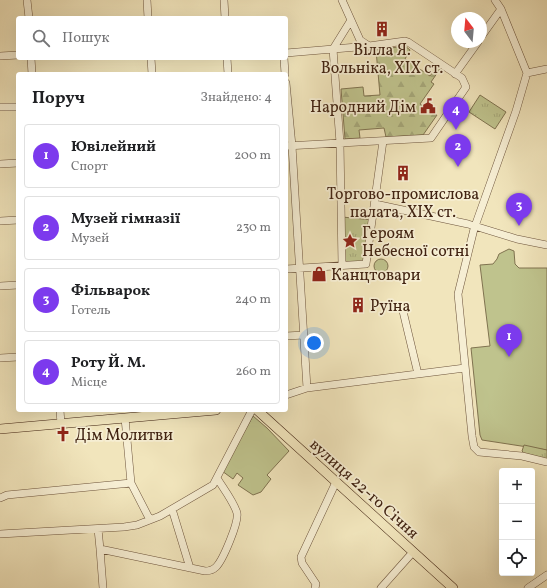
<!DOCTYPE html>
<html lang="uk">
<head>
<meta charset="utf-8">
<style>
  :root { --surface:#fff; --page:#f2f2f2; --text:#202124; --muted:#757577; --line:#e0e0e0; --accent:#7c3aed }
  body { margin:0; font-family:Vollkorn,serif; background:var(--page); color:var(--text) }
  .controls { position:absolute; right:12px; bottom:12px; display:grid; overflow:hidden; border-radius:4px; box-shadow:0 4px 16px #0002 }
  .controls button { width:36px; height:36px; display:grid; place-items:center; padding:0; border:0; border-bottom:1px solid var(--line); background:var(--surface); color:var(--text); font:20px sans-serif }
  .compass { position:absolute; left:451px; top:12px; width:36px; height:36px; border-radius:50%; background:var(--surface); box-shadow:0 4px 16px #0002; rotate:344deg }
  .you { position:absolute; left:314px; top:343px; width:14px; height:14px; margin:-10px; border:3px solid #fff; border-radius:50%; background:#1a73e8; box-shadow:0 0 0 6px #1a73e833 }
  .badge { display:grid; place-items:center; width:26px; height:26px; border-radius:50%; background:var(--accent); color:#fff; font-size:13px; font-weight:700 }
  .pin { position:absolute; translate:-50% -33px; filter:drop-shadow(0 1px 2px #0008) }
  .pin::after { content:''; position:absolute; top:21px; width:14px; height:12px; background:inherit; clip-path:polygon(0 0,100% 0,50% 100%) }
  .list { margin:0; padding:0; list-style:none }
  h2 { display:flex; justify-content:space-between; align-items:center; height:52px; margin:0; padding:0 16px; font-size:17px }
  h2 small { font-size:13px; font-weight:400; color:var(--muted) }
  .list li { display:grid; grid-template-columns:26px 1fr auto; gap:12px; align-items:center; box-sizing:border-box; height:64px; margin:0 8px 8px; padding:0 8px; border:1px solid var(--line); border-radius:4px }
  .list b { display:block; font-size:15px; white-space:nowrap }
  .list p { margin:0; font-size:13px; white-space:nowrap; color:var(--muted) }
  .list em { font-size:13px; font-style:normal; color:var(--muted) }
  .icon { flex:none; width:22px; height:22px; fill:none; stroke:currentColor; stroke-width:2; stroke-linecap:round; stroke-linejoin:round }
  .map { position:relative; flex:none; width:547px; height:588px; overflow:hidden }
  .search { position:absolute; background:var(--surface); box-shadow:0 4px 16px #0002; left:16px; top:16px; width:272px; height:44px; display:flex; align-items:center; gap:10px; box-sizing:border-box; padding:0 14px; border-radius:4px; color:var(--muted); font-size:15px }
  .panel { position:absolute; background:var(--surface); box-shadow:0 4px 16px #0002; left:16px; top:72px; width:272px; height:340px; border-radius:4px }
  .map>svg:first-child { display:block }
  .green { fill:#bfc38d; stroke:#807350 }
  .forest { fill:url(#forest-firs); stroke:#807350 }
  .park { fill:url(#park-tufts); stroke:#807350 }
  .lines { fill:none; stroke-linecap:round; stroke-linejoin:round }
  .minor-casing { stroke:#6d543c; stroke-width:8 }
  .major-casing { stroke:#412312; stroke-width:10 }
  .minor { stroke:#f6eed3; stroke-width:7 }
  .major { stroke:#f1e5bc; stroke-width:9 }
  .labels { text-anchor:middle; stroke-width:3.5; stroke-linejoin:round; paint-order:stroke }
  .poi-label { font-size:16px; fill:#412312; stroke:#f6eed3; text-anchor:start }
  .street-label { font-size:16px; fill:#412312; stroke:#f6eed3 }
</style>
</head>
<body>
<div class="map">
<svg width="547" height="588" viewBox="0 0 547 588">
  <defs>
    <pattern id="forest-firs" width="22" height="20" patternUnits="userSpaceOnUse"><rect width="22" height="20" fill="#bfc38d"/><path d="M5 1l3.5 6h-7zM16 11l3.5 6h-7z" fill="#a5a779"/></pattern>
    <pattern id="park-tufts" width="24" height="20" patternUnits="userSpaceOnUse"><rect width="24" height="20" fill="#bfc38d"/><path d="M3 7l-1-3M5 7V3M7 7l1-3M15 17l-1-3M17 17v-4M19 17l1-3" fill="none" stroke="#a5a779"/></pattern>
  </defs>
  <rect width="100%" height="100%" fill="#f1e5bc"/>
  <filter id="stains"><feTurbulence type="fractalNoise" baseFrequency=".005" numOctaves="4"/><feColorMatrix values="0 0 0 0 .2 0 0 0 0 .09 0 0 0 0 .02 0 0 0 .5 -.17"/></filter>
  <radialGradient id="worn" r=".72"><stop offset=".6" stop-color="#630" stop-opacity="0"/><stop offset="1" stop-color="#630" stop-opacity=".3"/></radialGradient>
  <path class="green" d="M509,249L514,251L515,264L519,268H547V450L482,440L480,435L471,348L490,346L480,265L493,264L497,259L499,254Z
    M374 266a7 7 0 1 1 14 0a7 7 0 1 1-14 0Z
    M253,416L267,428L289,451L267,475L271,479L261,492L253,495L238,485L243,478L237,473L233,479L222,471Z"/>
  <path class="forest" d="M405,46L410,50L405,59L430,76L436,67L440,69L431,82L434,84L420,104L437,115L423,135L386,137L384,128L359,130L360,138L345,139L341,89L363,87L364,96L380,95L376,50Z"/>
  <path class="park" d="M480,95L506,112L495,129L469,112Z
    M342,217L373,220L366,264L342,265Z
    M524,445L547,450V461L526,455L522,451Z"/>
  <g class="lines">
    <g class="minor-casing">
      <path id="minor" d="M27,0L29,18
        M147,0L148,18
        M224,0L225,18
        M342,0L360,40L369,46
        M495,0L501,9L527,73L516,111L474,229L458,294L472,436L474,447L479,452L522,456L547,462
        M481,37L501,9
        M286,53L369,46L405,41L408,42L462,78L466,87L431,138L286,146
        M0,56L18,55
        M31,58L32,74
        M151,58L152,74
        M227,58L228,74
        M284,58L285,74
        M527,73L547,69
        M455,74L478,42
        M286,83L292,146L307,388
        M0,107H18
        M0,164L18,163
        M375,204L468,224L517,239L547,245
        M0,221L18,220
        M342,265L340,143L333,49L351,20
        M286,269L366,264L383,141
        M0,286L18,285
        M402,307L418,374
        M286,336L304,335
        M0,358L18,357
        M286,395L307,388L465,368
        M60,410L61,424
        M131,483L150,520
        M0,498L7,495L131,483L125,418
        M172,509L190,568
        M98,529L100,549L103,588
        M0,534L124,527L137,525L160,516L213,485L252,410
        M100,549L205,571C210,571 213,570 216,567C223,560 239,522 237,513C234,502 223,488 217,478
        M315,588L316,584L302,563L301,557L336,482
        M381,588L413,552
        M528,588L547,575"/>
    </g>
    <g class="major-casing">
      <path id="major" d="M257,410L453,588
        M0,429L216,410"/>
    </g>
    <use href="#minor" class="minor"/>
    <use href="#major" class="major"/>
  </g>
  <defs>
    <g id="building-bare" transform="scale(1.2)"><path d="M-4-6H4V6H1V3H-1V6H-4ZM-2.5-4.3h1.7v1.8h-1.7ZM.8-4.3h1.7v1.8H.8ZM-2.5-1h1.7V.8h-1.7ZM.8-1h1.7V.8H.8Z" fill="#8f2418" stroke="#f6eed3" stroke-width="2.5" paint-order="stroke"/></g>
    <g id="civic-bare" transform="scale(1.2)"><path d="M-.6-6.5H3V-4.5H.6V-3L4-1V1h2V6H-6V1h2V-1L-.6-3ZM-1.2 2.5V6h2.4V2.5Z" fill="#8f2418" stroke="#f6eed3" stroke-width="2.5" paint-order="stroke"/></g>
    <g id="sight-bare" transform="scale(1.2)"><path d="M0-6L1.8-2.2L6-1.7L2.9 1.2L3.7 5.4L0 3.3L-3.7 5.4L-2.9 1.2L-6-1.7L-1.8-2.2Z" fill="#8f2418" stroke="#f6eed3" stroke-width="2.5" paint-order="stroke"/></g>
    <g id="shop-bare" transform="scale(1.2)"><path d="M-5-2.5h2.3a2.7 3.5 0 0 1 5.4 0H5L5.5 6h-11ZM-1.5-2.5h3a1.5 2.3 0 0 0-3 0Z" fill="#8f2418" stroke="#f6eed3" stroke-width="2.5" paint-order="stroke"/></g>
    <g id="church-bare" transform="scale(1.2)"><path d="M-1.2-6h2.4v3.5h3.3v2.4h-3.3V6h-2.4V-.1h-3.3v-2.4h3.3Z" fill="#8f2418" stroke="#f6eed3" stroke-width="2.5" paint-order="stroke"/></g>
  </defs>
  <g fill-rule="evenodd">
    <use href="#building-bare" x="382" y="29"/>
    <use href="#civic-bare" x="428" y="106"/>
    <use href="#building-bare" x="403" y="173"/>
    <use href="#sight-bare" x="350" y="241"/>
    <use href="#shop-bare" x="319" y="274"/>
    <use href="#building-bare" x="358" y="305"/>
    <use href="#church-bare" x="63" y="434"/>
  </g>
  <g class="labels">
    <g class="poi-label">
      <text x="382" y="55" text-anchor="middle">Вілла Я.<tspan x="382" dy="18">Вольніка, XIX ст.</tspan></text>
      <text x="416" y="112" text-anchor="end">Народний Дім</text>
      <text x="403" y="199" text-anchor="middle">Торгово-промислова<tspan x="403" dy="18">палата, XIX ст.</tspan></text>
      <text x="362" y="238">Героям<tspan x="362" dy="18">Небесної сотні</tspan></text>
      <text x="331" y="280">Канцтовари</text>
      <text x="370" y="311">Руїна</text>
      <text x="75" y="440">Дім Молитви</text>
    </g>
    <g class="street-label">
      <text transform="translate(365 488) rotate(42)" y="6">вулиця 22-го Січня</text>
    </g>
  </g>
  <rect width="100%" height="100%" filter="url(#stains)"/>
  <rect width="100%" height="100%" fill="url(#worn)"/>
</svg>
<div class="controls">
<button>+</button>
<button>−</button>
<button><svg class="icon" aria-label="locate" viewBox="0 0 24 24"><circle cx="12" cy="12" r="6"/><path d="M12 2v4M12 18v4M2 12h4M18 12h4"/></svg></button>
</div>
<svg class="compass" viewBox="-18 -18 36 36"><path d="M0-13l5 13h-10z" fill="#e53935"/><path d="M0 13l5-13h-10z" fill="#757577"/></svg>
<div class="you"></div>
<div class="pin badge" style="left:509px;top:357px">1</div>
<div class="pin badge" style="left:458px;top:167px">2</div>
<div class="pin badge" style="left:519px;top:226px">3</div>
<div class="pin badge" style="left:456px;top:130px">4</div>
<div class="search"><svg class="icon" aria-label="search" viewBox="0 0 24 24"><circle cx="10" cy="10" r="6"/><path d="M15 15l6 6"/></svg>Пошук</div>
<section class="panel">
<h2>Поруч<small>Знайдено: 4</small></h2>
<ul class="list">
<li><span class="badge">1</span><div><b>Ювілейний</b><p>Спорт</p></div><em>200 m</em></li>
<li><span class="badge">2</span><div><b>Музей гімназії</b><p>Музей</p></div><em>230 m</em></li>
<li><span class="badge">3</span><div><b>Фільварок</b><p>Готель</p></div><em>240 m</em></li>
<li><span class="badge">4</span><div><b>Роту Й. М.</b><p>Місце</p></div><em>260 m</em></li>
</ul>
</section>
</div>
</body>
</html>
